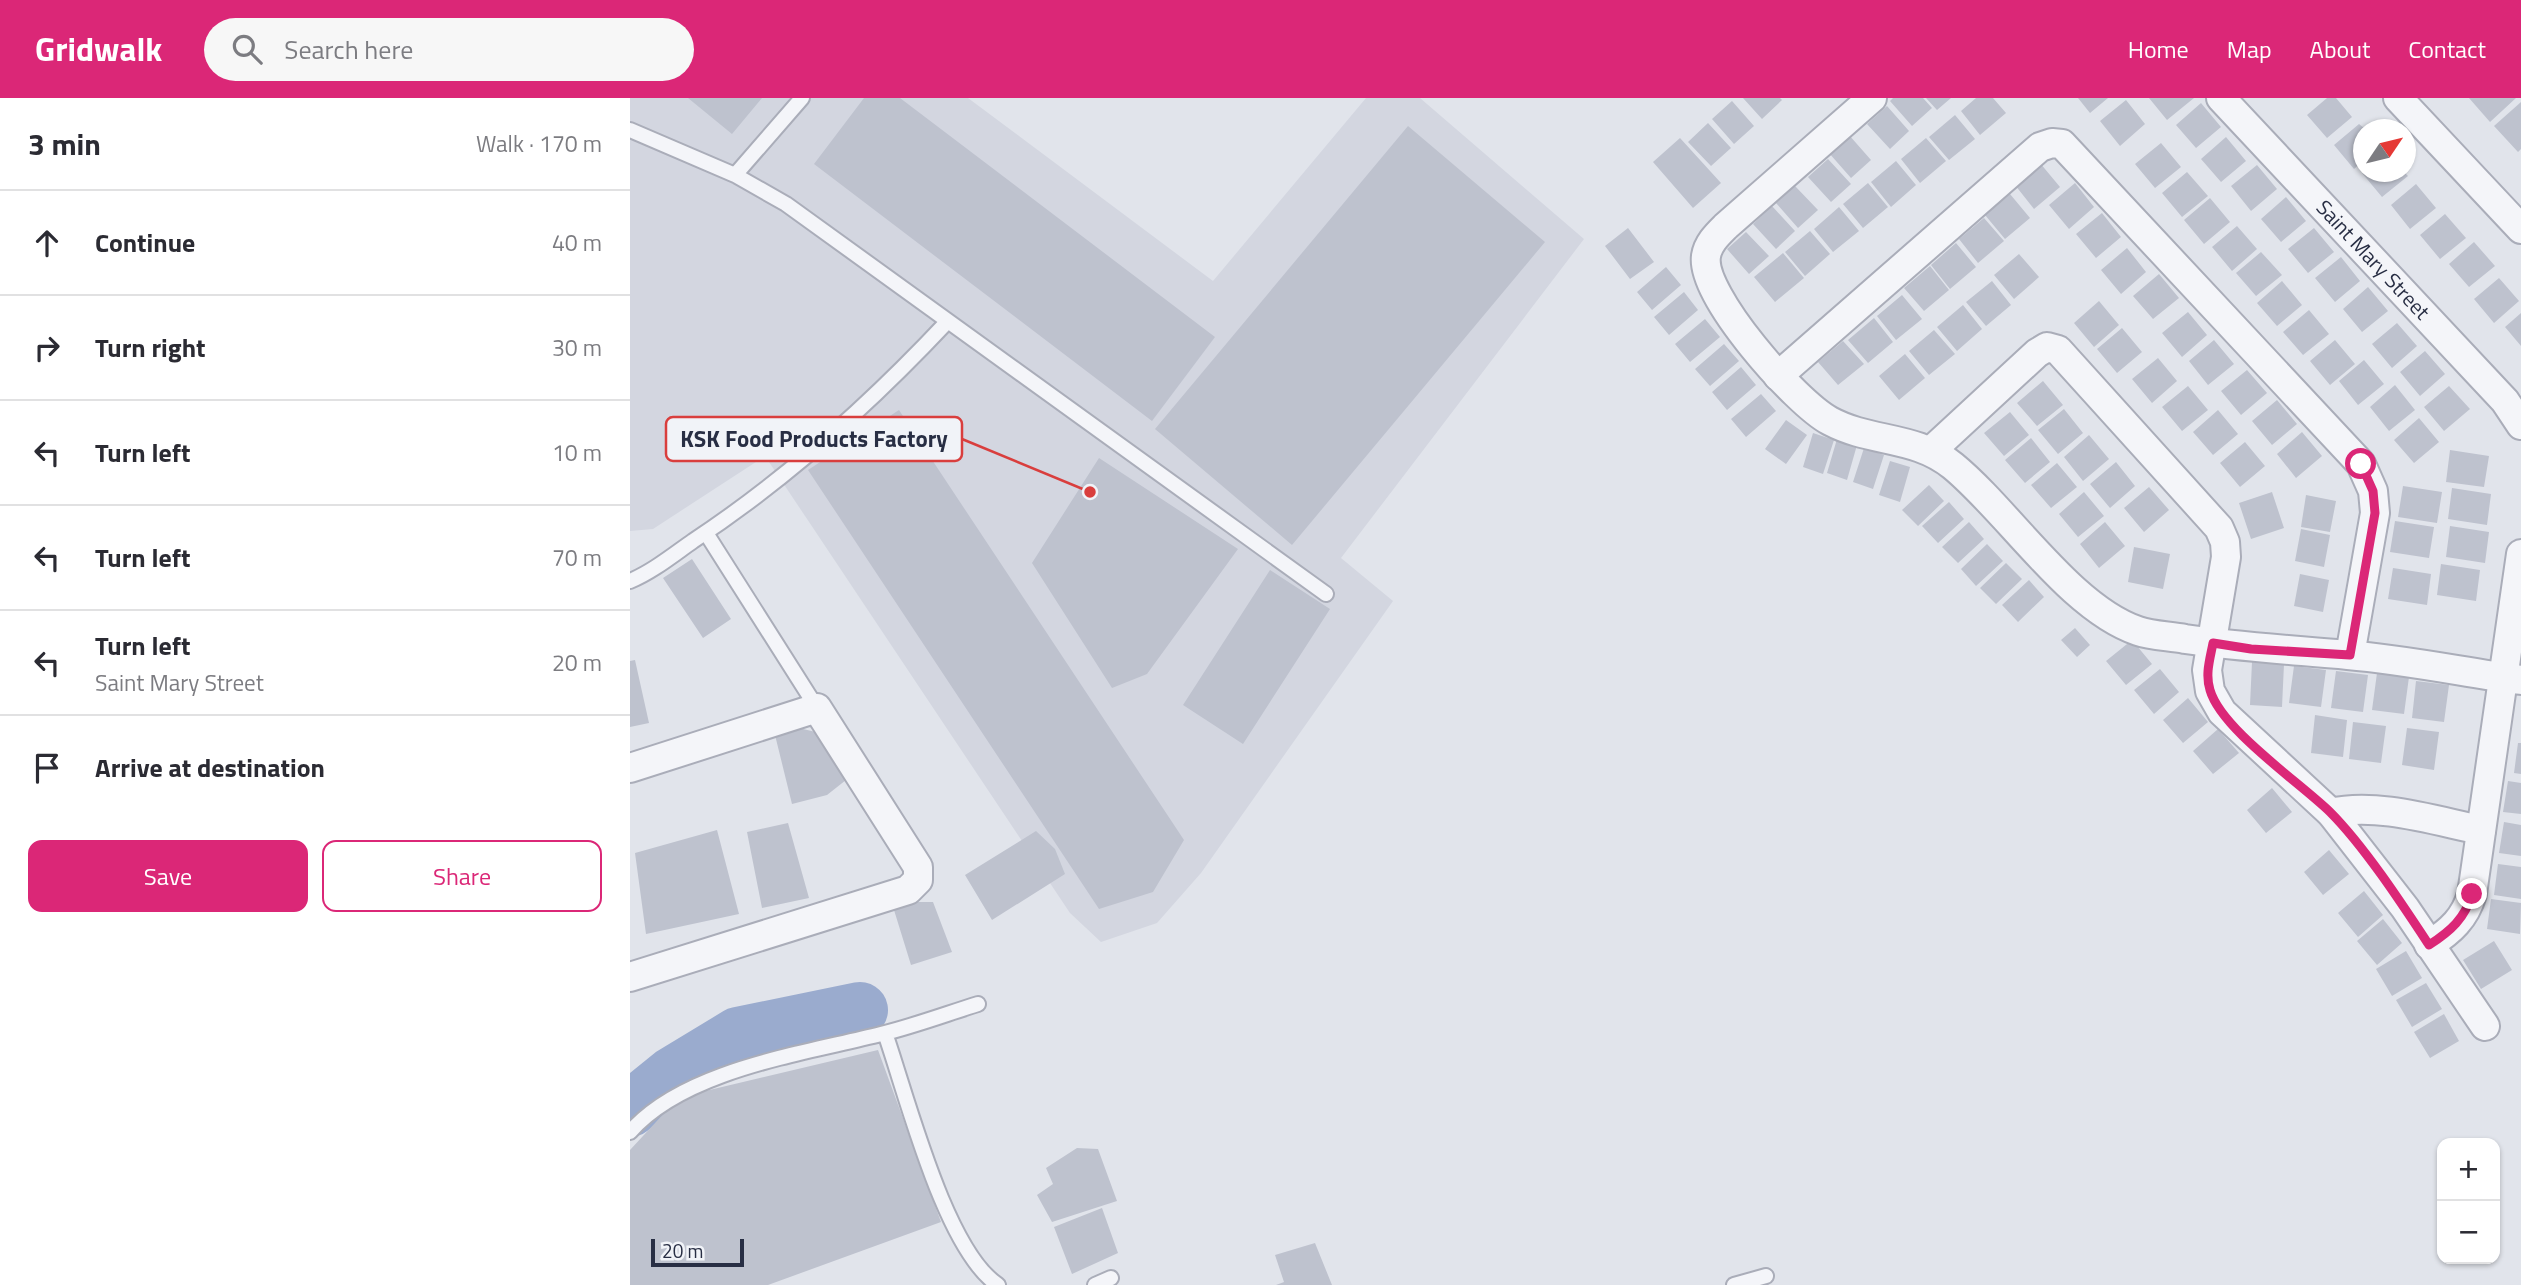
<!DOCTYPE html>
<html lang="en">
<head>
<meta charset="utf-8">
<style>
  :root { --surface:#fff; --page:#f7f7f7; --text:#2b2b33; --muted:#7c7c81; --line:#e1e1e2; --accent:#db2777 }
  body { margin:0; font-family:"Titillium Web",sans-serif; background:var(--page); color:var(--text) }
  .controls { position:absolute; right:21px; bottom:21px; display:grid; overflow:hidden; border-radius:14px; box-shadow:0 2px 5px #0004 }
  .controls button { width:63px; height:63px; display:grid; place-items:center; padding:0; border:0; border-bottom:2px solid var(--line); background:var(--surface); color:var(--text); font:35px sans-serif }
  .compass { position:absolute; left:1723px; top:21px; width:63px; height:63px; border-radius:50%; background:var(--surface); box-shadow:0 2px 5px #0004; rotate:55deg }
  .scale { position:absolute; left:21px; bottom:18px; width:93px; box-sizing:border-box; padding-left:7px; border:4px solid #282e44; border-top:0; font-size:19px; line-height:24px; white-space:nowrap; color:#282e44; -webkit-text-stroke:5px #f1f3f8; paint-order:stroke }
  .stop { position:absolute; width:21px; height:21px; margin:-16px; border:5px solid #db2777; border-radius:50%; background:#fff }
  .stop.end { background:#db2777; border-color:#fff; box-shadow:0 2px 7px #0008 }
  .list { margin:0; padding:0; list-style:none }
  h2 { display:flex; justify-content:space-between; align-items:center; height:91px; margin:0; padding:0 28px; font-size:30px }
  h2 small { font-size:23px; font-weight:400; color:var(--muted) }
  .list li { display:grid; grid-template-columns:46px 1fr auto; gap:21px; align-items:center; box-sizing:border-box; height:105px; padding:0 28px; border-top:2px solid var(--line) }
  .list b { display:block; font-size:26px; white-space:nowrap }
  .list p { margin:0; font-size:23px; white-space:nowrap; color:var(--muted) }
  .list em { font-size:23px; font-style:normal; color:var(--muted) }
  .actions { display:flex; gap:14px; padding:21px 28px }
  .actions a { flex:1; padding:16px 0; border:2px solid var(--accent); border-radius:14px; text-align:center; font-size:24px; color:var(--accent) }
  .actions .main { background:var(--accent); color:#fff }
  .icon { flex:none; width:38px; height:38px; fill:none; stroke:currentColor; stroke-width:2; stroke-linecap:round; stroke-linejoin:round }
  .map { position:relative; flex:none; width:1891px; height:1187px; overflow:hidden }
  header { display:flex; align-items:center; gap:42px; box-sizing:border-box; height:98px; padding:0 35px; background:var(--accent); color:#fff }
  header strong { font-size:33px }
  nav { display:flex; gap:38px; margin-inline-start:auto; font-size:24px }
  .search { width:490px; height:63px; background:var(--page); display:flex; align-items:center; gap:18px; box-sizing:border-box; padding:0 24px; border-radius:38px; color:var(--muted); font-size:26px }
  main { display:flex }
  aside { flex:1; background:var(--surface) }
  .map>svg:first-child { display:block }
  .built { fill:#d3d6e0 }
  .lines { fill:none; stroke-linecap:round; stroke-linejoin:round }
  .river { stroke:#9aabce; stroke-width:56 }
  .building { fill:#bec2ce }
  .lane-casing { stroke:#aaadb9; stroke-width:18 }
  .street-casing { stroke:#aaadb9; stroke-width:32 }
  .lane { stroke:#f4f5f9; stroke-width:14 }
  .street { stroke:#f4f5f9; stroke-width:28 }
  .route { stroke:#db2777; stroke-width:9 }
  .labels { text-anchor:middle; stroke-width:5; stroke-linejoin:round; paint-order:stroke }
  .street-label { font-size:21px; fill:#282e44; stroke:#f1f3f8 }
  .leader { fill:none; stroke:#d93e3d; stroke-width:2.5 }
  .callout-dot { fill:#d93e3d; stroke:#f1f3f8; stroke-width:2.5 }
  .callout { fill:#f1f3f8; stroke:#d93e3d; stroke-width:2.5 }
  .callout-label { font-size:23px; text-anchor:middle; font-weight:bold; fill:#282e44 }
</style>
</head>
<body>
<header>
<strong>Gridwalk</strong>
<div class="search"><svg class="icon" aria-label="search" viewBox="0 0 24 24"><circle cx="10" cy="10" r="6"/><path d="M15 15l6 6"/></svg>Search here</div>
<nav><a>Home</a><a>Map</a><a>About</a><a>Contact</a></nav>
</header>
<main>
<aside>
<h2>3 min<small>Walk · 170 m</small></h2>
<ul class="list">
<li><svg class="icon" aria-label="ahead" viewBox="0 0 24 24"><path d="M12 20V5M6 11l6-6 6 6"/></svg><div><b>Continue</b></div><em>40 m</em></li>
<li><svg class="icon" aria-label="right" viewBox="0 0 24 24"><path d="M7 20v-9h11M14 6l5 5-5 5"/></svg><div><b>Turn right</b></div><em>30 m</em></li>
<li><svg class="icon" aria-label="left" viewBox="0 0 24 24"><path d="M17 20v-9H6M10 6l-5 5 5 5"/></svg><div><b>Turn left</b></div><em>10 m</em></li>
<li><svg class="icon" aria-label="left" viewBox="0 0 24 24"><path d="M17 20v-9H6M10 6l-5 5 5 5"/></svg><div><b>Turn left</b></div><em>70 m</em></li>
<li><svg class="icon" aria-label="left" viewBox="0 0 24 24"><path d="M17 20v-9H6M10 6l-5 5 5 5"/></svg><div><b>Turn left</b><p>Saint Mary Street</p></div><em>20 m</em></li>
<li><svg class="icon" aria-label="arrive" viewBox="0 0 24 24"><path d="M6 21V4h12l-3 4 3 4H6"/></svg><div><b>Arrive at destination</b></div></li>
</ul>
<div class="actions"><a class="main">Save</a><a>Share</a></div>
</aside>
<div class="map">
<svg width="1891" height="1187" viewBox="0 0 1891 1187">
  <rect width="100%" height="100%" fill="#e1e4eb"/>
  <path class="built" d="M0,0H338L583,183L736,0H790L954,141L711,460L763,503L571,775L527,825L471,844L440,815L135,358L23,431L0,433Z"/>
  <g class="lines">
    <path class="river" d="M0,1011L42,977L108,937L230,912"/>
  </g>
  <path class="building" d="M58,0H132L102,36Z
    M234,0H270L585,239L522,323L184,66Z
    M1113,0H1150L1152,2L1132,21Z
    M1263,0H1293L1302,10L1282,28L1260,3Z
    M1296,0H1321L1307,12Z
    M1346,0H1363L1376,15L1350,37L1331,13Z
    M1448,0H1478L1460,15Z
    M1519,0H1564L1537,22Z
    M1697,0H1706L1722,19L1697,40L1677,17Z
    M1839,0H1886L1860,24Z
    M1496,2L1515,26L1490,48L1470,23Z
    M1102,3L1124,28L1104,46L1082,21Z
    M1891,4V51L1888,54L1864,28Z
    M1571,5L1591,29L1566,50L1546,27Z
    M1257,8L1279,33L1260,51L1237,26Z
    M1325,17L1345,41L1319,62L1299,39Z
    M1078,25L1101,50L1081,68L1058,44Z
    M1729,26L1734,30V62L1724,71L1704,47Z
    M778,28L915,144L662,447L525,331Z
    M1219,37L1241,62L1221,80L1199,55Z
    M1596,39L1616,63L1591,84L1571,61Z
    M1050,40L1091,85L1063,110L1023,64Z
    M1296,40L1316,63L1290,85L1271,61Z
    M1531,45L1551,69L1525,90L1505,66Z
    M1198,61L1221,86L1201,104L1178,79Z
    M1266,63L1286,87L1261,109L1241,84Z
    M1410,65L1430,89L1404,111L1385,87Z
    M1627,67L1647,91L1621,113L1601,88Z
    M1557,74L1578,98L1552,119L1532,95Z
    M1734,74H1774L1778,78L1752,99L1732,75Z
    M1238,85L1258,109L1233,130L1213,106Z
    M1445,85L1464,109L1439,131L1419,107Z
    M1786,86L1806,110L1780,131L1761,107Z
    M1165,88L1188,112L1168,130L1146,105Z
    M1380,96L1400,120L1375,141L1355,117Z
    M1656,99L1676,123L1651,144L1631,121Z
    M1580,100L1600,124L1574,146L1554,122Z
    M1142,108L1165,133L1146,151L1123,126Z
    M1209,109L1229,133L1203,154L1184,131Z
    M1472,115L1491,139L1466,160L1446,136Z
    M1815,116L1836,140L1810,161L1790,137Z
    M1354,120L1374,143L1348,165L1329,141Z
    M1607,128L1627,151L1602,173L1582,149Z
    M998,130L1024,164L1000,181L975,148Z
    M1684,130L1704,154L1678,175L1658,151Z
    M1180,133L1200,156L1175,178L1155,154Z
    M1116,134L1139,158L1119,176L1097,151Z
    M1844,144L1865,168L1839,189L1819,166Z
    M1326,145L1346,169L1320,191L1301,167Z
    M1497,150L1516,174L1491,196L1471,172Z
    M1631,154L1652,177L1626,198L1606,175Z
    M1153,155L1174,180L1145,204L1124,179Z
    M1389,156L1409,179L1384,201L1364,177Z
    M1711,159L1730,183L1705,204L1685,180Z
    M1300,168L1319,192L1294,213L1274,190Z
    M1036,169L1051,187L1022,212L1007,194Z
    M1529,176L1549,200L1523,221L1503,198Z
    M1869,180L1889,203L1864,225L1844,201Z
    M1362,183L1381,207L1356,228L1336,204Z
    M1652,183L1672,207L1647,228L1627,205Z
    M1738,189L1758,213L1732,234L1713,211Z
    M1054,194L1068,212L1039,237L1024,219Z
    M1272,197L1292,221L1266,242L1247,218Z
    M1469,203L1489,227L1464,249L1444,225Z
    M1333,207L1352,231L1327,253L1307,229Z
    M1679,212L1699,236L1673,257L1653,234Z
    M1558,214L1577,237L1552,259L1532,235Z
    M1891,215V248L1875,229Z
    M1244,220L1263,244L1238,265L1218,242Z
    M1075,221L1090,239L1060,264L1045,246Z
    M1767,225L1787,248L1762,270L1742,246Z
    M1492,230L1512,254L1487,275L1467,251Z
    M1304,232L1325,256L1299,277L1279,253Z
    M1584,242L1604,266L1578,287L1559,263Z
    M1705,242L1725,266L1700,287L1680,263Z
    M1213,243L1234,266L1208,287L1188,264Z
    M1094,246L1109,263L1080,288L1065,271Z
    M1795,253L1815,276L1790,298L1770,274Z
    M1275,256L1295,280L1269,302L1249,278Z
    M1528,260L1547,283L1522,305L1502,281Z
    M1734,262L1754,286L1728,307L1709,283Z
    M1111,269L1126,287L1097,312L1082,294Z
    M1617,272L1637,295L1611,317L1591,293Z
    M1413,283L1433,307L1407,328L1387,305Z
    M1765,287L1785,312L1759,333L1740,309Z
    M1558,288L1578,312L1552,333L1532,309Z
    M1819,288L1840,311L1814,333L1794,309Z
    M1131,296L1146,313L1116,339L1101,321Z
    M1647,302L1667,326L1642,347L1622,323Z
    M1434,311L1453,335L1428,356L1408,332Z
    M269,312L554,742L523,794L469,811L178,372Z
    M1588,312L1608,336L1583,357L1563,334Z
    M1380,314L1399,337L1374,358L1354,335Z
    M1789,320L1809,344L1784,365L1764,342Z
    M1156,322L1177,337L1156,366L1135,351Z
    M1672,334L1692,358L1666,380L1647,356Z
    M1183,335L1204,342L1193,376L1173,369Z
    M1459,337L1479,361L1453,383L1434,359Z
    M1401,340L1420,364L1395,385L1375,362Z
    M1207,341L1227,347L1217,382L1197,375Z
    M1615,344L1635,368L1610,389L1590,365Z
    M1234,350L1254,357L1243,391L1223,384Z
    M1820,352L1859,358L1854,389L1816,384Z
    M469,360L608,451L517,576L482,590L402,465Z
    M1260,363L1280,369L1270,404L1249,397Z
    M1486,364L1505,388L1480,410L1460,386Z
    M1427,365L1447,389L1421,410L1401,387Z
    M1299,387L1314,403L1288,428L1272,412Z
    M1773,388L1812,394L1807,425L1768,419Z
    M1519,389L1539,412L1514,434L1494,410Z
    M1822,390L1861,396L1857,427L1818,421Z
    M1454,394L1474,418L1448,439L1429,416Z
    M1642,394L1654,430L1621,441L1609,405Z
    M1676,397L1706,403L1700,434L1671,429Z
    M1319,404L1334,421L1308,445L1292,428Z
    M1765,423L1804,429L1799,460L1760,454Z
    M1339,424L1354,441L1328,465L1312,449Z
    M1475,424L1495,448L1469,470L1450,446Z
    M1820,428L1859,434L1855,465L1816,459Z
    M1671,431L1700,437L1694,469L1665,463Z
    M1357,446L1373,463L1346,488L1331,471Z
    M1504,449L1540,456L1533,491L1498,484Z
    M62,461L101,521L73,540L33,480Z
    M1376,465L1392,481L1366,506L1350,490Z
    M1811,466L1850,472L1846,503L1807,497Z
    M1763,470L1801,476L1797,507L1758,501Z
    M640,472L700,511L613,646L553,607Z
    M1670,476L1699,482L1693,514L1664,508Z
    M1399,482L1414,499L1388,524L1372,507Z
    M1445,530L1460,547L1447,559L1431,542Z
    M1502,542L1522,566L1496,587L1476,563Z
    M5,562L19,625L0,629V563Z
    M1622,564L1654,566L1652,609L1620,607Z
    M1664,568L1696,572L1691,609L1659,605Z
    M1530,571L1549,594L1524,616L1504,592Z
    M1706,573L1738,577L1733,614L1701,610Z
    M1747,575L1779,579L1774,616L1742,612Z
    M1786,583L1819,587L1814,624L1782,620Z
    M1558,600L1578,624L1553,645L1533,622Z
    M1685,617L1717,622L1713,659L1681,655Z
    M1723,624L1756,628L1751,665L1719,661Z
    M169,630L194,636L216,682L197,697L162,706L145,637Z
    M1777,630L1809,634L1804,672L1772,667Z
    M1588,631L1609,655L1583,676L1563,653Z
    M1888,645H1891V676L1884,675Z
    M1878,683L1891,685V716L1873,714Z
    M1642,690L1662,714L1636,735L1617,712Z
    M1874,724L1891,727V758L1869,755Z
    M158,725L179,800L132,810L117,734Z
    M87,732L109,816L16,836L5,755Z
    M406,733L425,751L435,776L362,822L335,777Z
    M1699,752L1719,776L1693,797L1674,774Z
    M1868,766L1891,769V801L1864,797Z
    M1734,793L1753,817L1728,839L1708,815Z
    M1861,801L1891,805L1890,836L1857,831Z
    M284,804H303L322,854L281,867L264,812Z
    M1753,821L1772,845L1747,867L1727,843Z
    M1864,843L1882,872L1851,891L1833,862Z
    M1776,853L1792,880L1762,898L1746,871Z
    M1796,885L1812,911L1782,929L1766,902Z
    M1814,916L1829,943L1800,960L1784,934Z
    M248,952L311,1124L138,1187H0V1052L38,1011L53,1000L71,994Z
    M447,1050L468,1051L487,1103L422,1124L407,1097L423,1086L416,1070Z
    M472,1110L488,1155L442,1176L424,1129Z
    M685,1145L702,1187H646L654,1184L645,1157Z"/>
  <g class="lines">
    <g class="lane-casing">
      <path id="lane" d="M0,32L105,77L156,106L696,496
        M105,77L172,0
        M76,435L187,610
        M0,483C22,474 43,457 63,443C157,381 240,306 317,224
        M255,935C277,998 315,1152 368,1187
        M0,1034C54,972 172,956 251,936C284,928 316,916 348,906
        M465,1187L481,1180
        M1104,1187L1136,1178"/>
    </g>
    <g class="street-casing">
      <g id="street">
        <path d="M1242,0L1096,128C1088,136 1078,145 1076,158C1070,197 1166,305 1200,323C1241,345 1285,337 1323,368C1379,414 1440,510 1508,533C1522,538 1540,538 1555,541C1609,549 1663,552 1718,557C1776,562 1833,574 1891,582"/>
        <path id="s1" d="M1591,0L1875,303L1891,327"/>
        <path d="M1768,0L1891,131"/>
        <path d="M1148,278L1410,49L1422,45L1432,46L1731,366L1743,393L1745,415L1720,557"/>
        <path d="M1302,352L1407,255L1417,249L1428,252L1589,430L1595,444L1596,459L1577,572L1580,593L1592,614L1701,715L1775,810L1855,928"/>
        <path d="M0,670L187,610L288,769V782L278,792L0,879"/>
        <path d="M1701,715C1746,704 1806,723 1851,732"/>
        <path d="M1799,847C1821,833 1835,820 1842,796L1891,456"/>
      </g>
    </g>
    <use href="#lane" class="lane"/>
    <use href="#street" class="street"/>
  </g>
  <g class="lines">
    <path class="route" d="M1731,366L1743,393L1745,415L1720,557L1621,551L1583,545C1580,561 1575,576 1580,592C1591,631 1669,684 1700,714C1734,748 1772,806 1799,847C1821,833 1835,820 1842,796"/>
  </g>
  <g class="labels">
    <g class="street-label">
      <text dy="7" stroke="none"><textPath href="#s1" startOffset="222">Saint Mary Street</textPath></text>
    </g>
  </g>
  <path class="leader" d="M460 394L332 341"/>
  <circle class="callout-dot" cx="460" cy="394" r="7"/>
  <rect class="callout" x="36" y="319" width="296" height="44" rx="7"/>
  <g class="callout-label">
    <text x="184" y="349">KSK Food Products Factory</text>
  </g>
</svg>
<div class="controls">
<button>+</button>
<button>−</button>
</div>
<svg class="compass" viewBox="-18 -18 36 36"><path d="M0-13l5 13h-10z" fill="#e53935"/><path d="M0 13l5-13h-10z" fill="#7c7c81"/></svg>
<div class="scale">20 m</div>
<div class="stop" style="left:1731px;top:366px"></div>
<div class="stop end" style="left:1842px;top:796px"></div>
</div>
</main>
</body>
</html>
